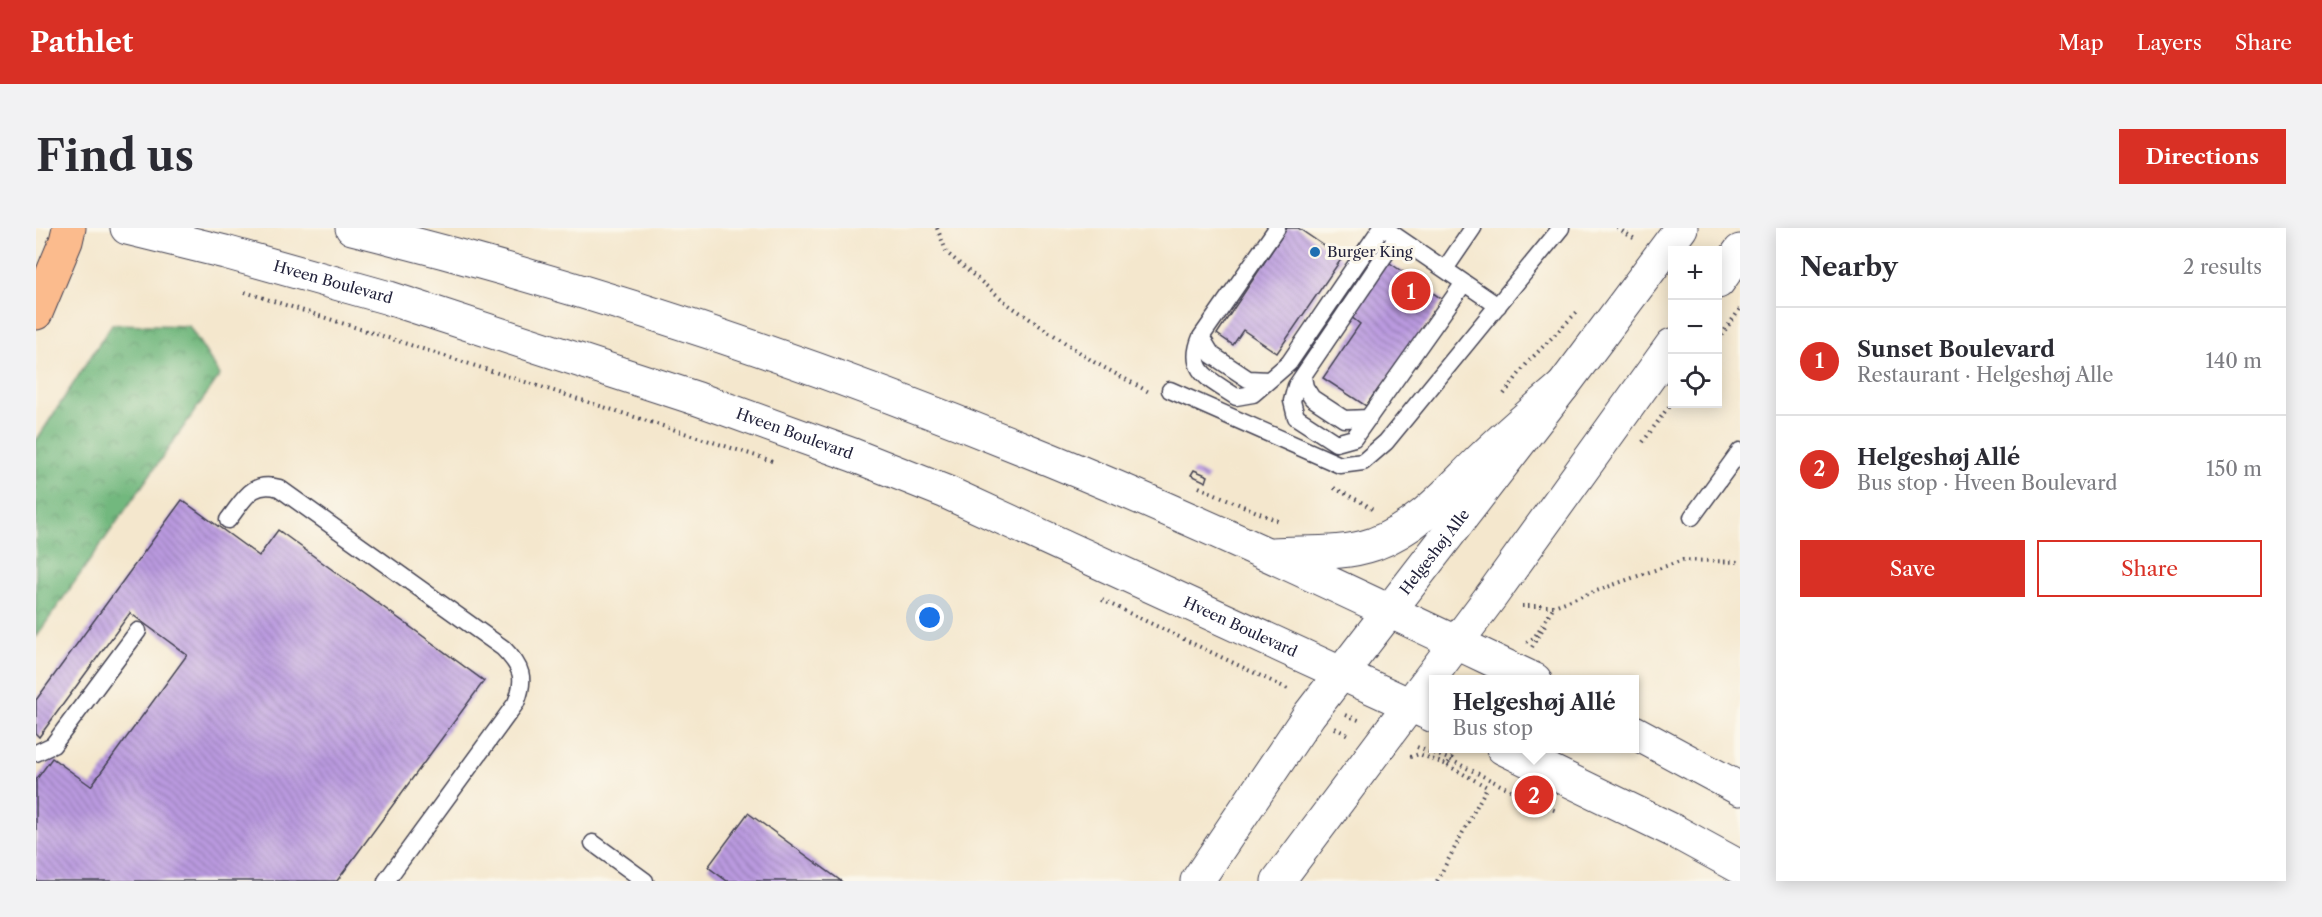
<!DOCTYPE html>
<html lang="en">
<head>
<meta charset="utf-8">
<style>
  :root { --surface:#fff; --page:#f2f2f3; --text:#2b2b33; --muted:#7c7c81; --line:#e1e1e2; --accent:#d93025 }
  body { margin:0; font-family:"Libre Caslon Text",serif; background:var(--page); color:var(--text) }
  .controls { position:absolute; right:18px; top:18px; display:grid; overflow:hidden; border-radius:0px; box-shadow:0 3px 15px #0003 }
  .controls button { width:54px; height:54px; display:grid; place-items:center; padding:0; border:0; border-bottom:2px solid var(--line); background:var(--surface); color:var(--text); font:30px sans-serif }
  .you { position:absolute; left:894px; top:390px; width:21px; height:21px; margin:-15px; border:4px solid #fff; border-radius:50%; background:#1a73e8; box-shadow:0 0 0 9px #1a73e833 }
  .badge { display:grid; place-items:center; width:39px; height:39px; border-radius:50%; background:var(--accent); color:#fff; font-size:20px; font-weight:700 }
  .pin { position:absolute; translate:-50% -50%; border:3px solid #fff; box-shadow:0 2px 6px #0006 }
  .popup { position:absolute; left:1393px; top:447px; width:210px; height:78px; box-sizing:border-box; display:grid; place-content:center; border-radius:0px; background:var(--surface); filter:drop-shadow(0 2px 4px #0005); font-size:20px; white-space:nowrap; color:var(--muted) }
  .popup b { font-size:22px; color:var(--text) }
  .popup::after { content:''; position:absolute; left:50%; top:100%; margin-left:-12px; border:12px solid transparent; border-top-color:var(--surface) }
  .list { margin:0; padding:0; list-style:none }
  h2 { display:flex; justify-content:space-between; align-items:center; height:78px; margin:0; padding:0 24px; font-size:26px }
  h2 small { font-size:20px; font-weight:400; color:var(--muted) }
  .list li { display:grid; grid-template-columns:39px 1fr auto; gap:18px; align-items:center; box-sizing:border-box; height:108px; padding:0 24px; border-top:2px solid var(--line) }
  .list b { display:block; font-size:22px; white-space:nowrap }
  .list p { margin:0; font-size:20px; white-space:nowrap; color:var(--muted) }
  .list em { font-size:20px; font-style:normal; color:var(--muted) }
  .actions { display:flex; gap:12px; padding:18px 24px }
  .actions a { flex:1; padding:14px 0; border:2px solid var(--accent); border-radius:0px; text-align:center; font-size:21px; color:var(--accent) }
  .actions .main { background:var(--accent); color:#fff }
  .icon { flex:none; width:33px; height:33px; fill:none; stroke:currentColor; stroke-width:2; stroke-linecap:round; stroke-linejoin:round }
  .map { position:relative; flex:none; width:1704px; height:653px; overflow:hidden; border-radius:0px }
  header { display:flex; align-items:center; gap:36px; box-sizing:border-box; height:84px; padding:0 30px; background:var(--accent); color:#fff }
  header strong { font-size:28px }
  nav { display:flex; gap:33px; margin-inline-start:auto; font-size:21px }
  .intro { display:flex; align-items:center; justify-content:space-between; box-sizing:border-box; height:144px; padding:0 36px }
  h1 { margin:0; font-size:42px }
  .button { padding:15px 27px; border-radius:0px; background:var(--accent); color:#fff; font-size:21px; font-weight:700 }
  main { display:flex; gap:36px; padding:0 36px }
  aside { flex:1; background:var(--surface); border-radius:0px; box-shadow:0 3px 15px #0003 }
  .map>svg:first-child { display:block }
  .forest { fill:url(#forest-crowns); stroke:#4a6d5c; stroke-width:1.5 }
  .building { fill:url(#building-back-hatch) }
  .lines { fill:none; stroke-linecap:round; stroke-linejoin:round }
  .service-casing { stroke:#424051; stroke-width:19 }
  .minor-casing { stroke:#424051; stroke-width:35 }
  .tertiary-casing { stroke:#424051; stroke-width:35 }
  .motorway-casing { stroke:#424051; stroke-width:35 }
  .path { stroke:#424051; stroke-width:4; stroke-dasharray:1.5 4.5; stroke-linecap:butt }
  .service { stroke:#fff; stroke-width:16 }
  .minor { stroke:#fff; stroke-width:33 }
  .tertiary { stroke:#fff; stroke-width:33 }
  .motorway { stroke:#fbbb8d; stroke-width:33 }
  .poi-dot { fill:#1f6fb2; stroke:#fbf7ec; stroke-width:2 }
  .labels { text-anchor:middle; stroke-width:6; stroke-linejoin:round; paint-order:stroke }
  .poi-label { font-size:15px; fill:#22223b; stroke:#fbf7ec; text-anchor:start }
  .street-label { font-size:15px; fill:#22223b; stroke:#fbf7ec }
</style>
</head>
<body>
<header>
<strong>Pathlet</strong>
<nav><a>Map</a><a>Layers</a><a>Share</a></nav>
</header>
<div class="intro"><h1>Find us</h1><a class="button">Directions</a></div>
<main>
<div class="map">
<svg width="1704" height="653" viewBox="0 0 1704 653">
  <defs>
    <pattern id="forest-crowns" width="20" height="18" patternUnits="userSpaceOnUse" patternTransform="scale(1.5)"><rect width="20" height="18" fill="#72b87e"/><path d="M2 6a3 3 0 1 1 6 0M12 15a3 3 0 1 1 6 0" fill="none" stroke="#5d9568"/></pattern>
    <pattern id="building-back-hatch" width="6" height="6" patternUnits="userSpaceOnUse" patternTransform="scale(1.5)"><rect width="6" height="6" fill="#ba9adf"/><path d="M-1 5l2 2M0 0l6 6M5-1l2 2" fill="none" stroke="#977db6"/></pattern>
  </defs>
  <rect width="100%" height="100%" fill="#fbf7ec"/>
  <filter id="ink" filterUnits="userSpaceOnUse"><feTurbulence type="fractalNoise" baseFrequency=".0167" numOctaves="2"/><feDisplacementMap in="SourceGraphic" scale="12" xChannelSelector="R" yChannelSelector="G"/><feConvolveMatrix kernelMatrix="1 2 1 2 8 2 1 2 1" color-interpolation-filters="sRGB"/></filter>
  <filter id="wash" filterUnits="userSpaceOnUse"><feTurbulence type="fractalNoise" baseFrequency=".008" numOctaves="4" result="noise"/><feDisplacementMap in="SourceGraphic" scale="24" xChannelSelector="R" yChannelSelector="G"/><feGaussianBlur stdDeviation="1.35" result="paint"/><feColorMatrix in="noise" values="0 0 0 0 0 0 0 0 0 0 0 0 0 0 0 0 0 1.4 0 .05"/><feComposite in="paint" operator="in"/></filter>
  <g filter="url(#wash)">
    <rect width="100%" height="100%" fill="#f4e7cd"/>
    <path class="forest" d="M76,96L153,98L184,147L0,409V213Z"/>
    <g id="blocks">
      <path class="building" d="M1251,0H1262L1306,30L1241,125L1207,102L1197,117L1181,106Z
        M1351,33L1407,72L1341,168L1338,166L1330,178L1287,150L1324,96L1314,88Z
        M1158,242L1172,248L1170,254L1155,247Z
        M146,272L223,328L242,302L448,453L301,653H0V552L16,530L55,558L151,427L94,385L3,509L0,506V472Z
        M712,585L805,653H691L672,639Z"/>
    </g>
  </g>
  <g filter="url(#ink)">
    <use href="#blocks" fill-opacity="0" stroke="#424051" stroke-width="1.5"/>
    <g class="lines">
      <g class="service-casing">
        <path id="service" d="M1241,0L1165,109C1150,144 1174,151 1200,169L1217,166L1253,135L1345,0
          M1354,4L1462,78
          M1361,9L1260,158L1256,173L1260,189L1300,215L1318,210L1428,55
          M1409,41L1437,0
          M1165,109L1176,127L1212,151L1233,152
          M1267,149L1269,159L1276,170L1308,191L1333,190
          M1134,162L1304,237L1327,234L1350,214L1525,0
          M1656,289L1704,223
          M192,292C208,272 215,252 243,260L467,420C486,439 490,450 480,475L350,653
          M0,525L17,517L102,403
          M557,615L609,653"/>
      </g>
      <g class="minor-casing">
        <g id="minor">
          <path d="M1682,54L1704,23"/>
          <path id="s1" d="M1161,653L1273,487L1527,158L1645,0"/>
          <path d="M1242,653L1456,367L1636,117"/>
        </g>
      </g>
      <g class="tertiary-casing">
        <g id="tertiary">
          <path id="s2" d="M91,0L189,24L353,70L662,171L817,227L910,264L1398,488"/>
          <path d="M316,0C545,57 770,132 988,221C1162,291 1330,372 1499,452"/>
          <path d="M1237,326C1269,324 1307,327 1338,316C1380,300 1407,269 1438,238C1466,210 1497,184 1527,158"/>
          <path d="M1598,504L1704,561"/>
          <path d="M1467,520L1640,604L1704,639"/>
        </g>
      </g>
      <g class="motorway-casing">
        <path id="motorway" d="M0,85L30,13L33,0"/>
      </g>
      <path class="path" d="M901,0L911,25L973,77L1058,134L1113,164
        M1581,0L1599,11
        M209,64L739,234
        M1682,112L1704,81
        M1468,166L1492,134L1541,84
        M1607,214L1636,174
        M1163,259L1242,293
        M1298,260L1329,276L1338,283
        M1066,372L1254,462
        M1486,378H1518L1647,332L1704,334
        M1490,414L1498,410L1518,378
        M1496,419L1509,397
        M1310,487L1325,493
        M1299,500L1314,508
        M1381,519L1415,532L1506,578L1521,583
        M1374,529L1383,526L1411,537L1423,520
        M1401,653L1451,559L1411,537"/>
      <use href="#service" class="service"/>
      <use href="#minor" class="minor"/>
      <use href="#tertiary" class="tertiary"/>
      <use href="#motorway" class="motorway"/>
    </g>
  </g>
  <circle class="poi-dot" cx="1279" cy="24" r="6"/>
  <g class="labels">
    <g class="poi-label">
      <text x="1291" y="29">Burger King</text>
    </g>
    <g class="street-label">
      <text dy="5" stroke="none"><textPath href="#s2" startOffset="213">Hveen Boulevard</textPath></text>
      <text dy="5" stroke="none"><textPath href="#s2" startOffset="699">Hveen Boulevard</textPath></text>
      <text dy="5" stroke="none"><textPath href="#s1" startOffset="406">Helgeshøj Alle</textPath></text>
      <text dy="5" stroke="none"><textPath href="#s2" startOffset="1185">Hveen Boulevard</textPath></text>
    </g>
  </g>
</svg>
<div class="controls">
<button>+</button>
<button>−</button>
<button><svg class="icon" aria-label="locate" viewBox="0 0 24 24"><circle cx="12" cy="12" r="6"/><path d="M12 2v4M12 18v4M2 12h4M18 12h4"/></svg></button>
</div>
<div class="you"></div>
<div class="pin badge" style="left:1375px;top:63px">1</div>
<div class="pin badge" style="left:1498px;top:567px">2</div>
<div class="popup"><b>Helgeshøj Allé</b>Bus stop</div>
</div>
<aside>
<h2>Nearby<small>2 results</small></h2>
<ul class="list">
<li><span class="badge">1</span><div><b>Sunset Boulevard</b><p>Restaurant · Helgeshøj Alle</p></div><em>140 m</em></li>
<li><span class="badge">2</span><div><b>Helgeshøj Allé</b><p>Bus stop · Hveen Boulevard</p></div><em>150 m</em></li>
</ul>
<div class="actions"><a class="main">Save</a><a>Share</a></div>
</aside>
</main>
</body>
</html>
